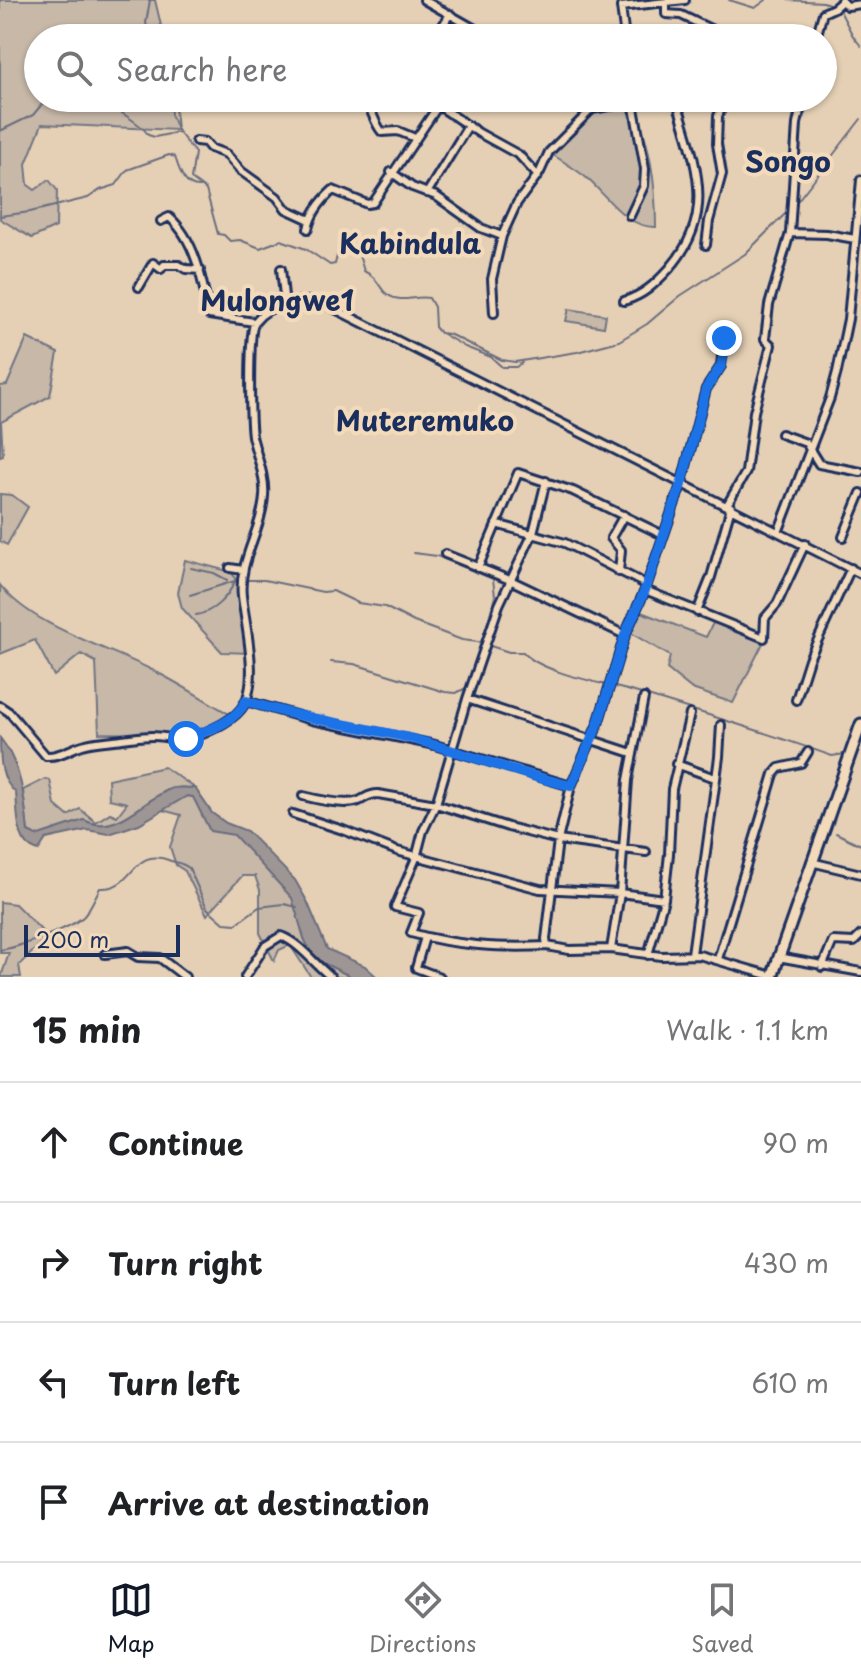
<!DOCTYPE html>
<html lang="en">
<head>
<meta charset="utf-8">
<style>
  :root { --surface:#fff; --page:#f2f2f2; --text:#202124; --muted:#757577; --line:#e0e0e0; --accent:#111827 }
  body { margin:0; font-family:"Playpen Sans",sans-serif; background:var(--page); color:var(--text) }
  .scale { position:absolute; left:24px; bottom:20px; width:156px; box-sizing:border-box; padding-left:8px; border:4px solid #1b2f5e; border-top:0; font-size:22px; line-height:28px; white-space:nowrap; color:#1b2f5e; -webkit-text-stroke:6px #f2daba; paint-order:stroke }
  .stop { position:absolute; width:24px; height:24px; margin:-18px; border:6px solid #1a73e8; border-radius:50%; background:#fff }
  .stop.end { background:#1a73e8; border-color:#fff; box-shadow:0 2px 8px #0008 }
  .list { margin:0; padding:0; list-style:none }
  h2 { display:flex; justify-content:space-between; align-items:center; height:104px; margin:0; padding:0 32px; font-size:34px }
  h2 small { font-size:26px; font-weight:400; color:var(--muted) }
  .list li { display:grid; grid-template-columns:52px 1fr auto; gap:24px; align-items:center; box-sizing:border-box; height:120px; padding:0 32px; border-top:2px solid var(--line) }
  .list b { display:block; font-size:30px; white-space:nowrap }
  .list em { font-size:26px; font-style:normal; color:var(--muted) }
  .icon { flex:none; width:44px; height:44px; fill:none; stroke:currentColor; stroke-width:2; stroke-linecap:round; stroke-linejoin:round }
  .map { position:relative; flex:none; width:861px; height:977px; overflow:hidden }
  .search { position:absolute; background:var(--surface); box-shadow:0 2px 6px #0004; left:24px; right:24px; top:24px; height:88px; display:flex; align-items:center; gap:20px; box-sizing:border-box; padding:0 28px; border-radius:44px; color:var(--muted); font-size:30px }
  .sheet { height:584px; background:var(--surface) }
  nav { display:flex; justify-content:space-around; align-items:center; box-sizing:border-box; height:112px; border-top:2px solid var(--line); background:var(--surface); font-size:22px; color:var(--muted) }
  nav a { display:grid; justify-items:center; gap:4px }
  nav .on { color:var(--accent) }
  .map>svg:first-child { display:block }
  .green { fill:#c7b8a8; stroke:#717483; stroke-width:2 }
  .water { fill:#9e9695; stroke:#6a6d7f; stroke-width:2 }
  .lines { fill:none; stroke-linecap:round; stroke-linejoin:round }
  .stream { stroke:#6a6d7f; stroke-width:2 }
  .minor-casing { stroke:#1b2f5e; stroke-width:12 }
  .highway-casing { stroke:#1b2f5e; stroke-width:15 }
  .minor { stroke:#f2daba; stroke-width:6 }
  .highway { stroke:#f2daba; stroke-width:9 }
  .route { stroke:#1a73e8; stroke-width:10 }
  .labels { text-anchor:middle; stroke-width:8; stroke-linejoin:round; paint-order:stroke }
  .district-label { font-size:28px; font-weight:bold; fill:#1b2f5e; stroke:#f2daba }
</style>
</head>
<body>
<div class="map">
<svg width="861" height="977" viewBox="0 0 861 977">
  <rect width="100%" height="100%" fill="#e5d0b5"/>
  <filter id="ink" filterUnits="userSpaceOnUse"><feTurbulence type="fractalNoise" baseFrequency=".0125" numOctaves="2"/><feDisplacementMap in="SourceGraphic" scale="16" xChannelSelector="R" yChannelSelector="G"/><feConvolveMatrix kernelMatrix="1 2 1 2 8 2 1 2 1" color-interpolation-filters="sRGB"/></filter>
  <g filter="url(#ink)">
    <path class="green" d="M0,0H155L164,38H38V98H170L171,114L177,130L42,124L26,164L28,185L35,190L49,180L57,190L56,227L32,238L0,219Z
      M633,103C650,144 656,182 656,227C624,228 606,193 583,175C572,167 561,160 550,153L591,111Z
      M569,309L606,315L604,327L566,321Z
      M27,338L58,353L50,396L1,422L3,455L0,456V386L7,385Z
      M0,494L12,495L28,507L7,545L0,541Z
      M185,560L232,572L237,583L251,653L222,652L182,608L178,593Z
      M0,585C32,626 104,646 150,669C178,682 204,700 231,715L188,735L99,733L96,662L81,654L54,676L35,640L0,654Z
      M641,612L706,637L714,621L764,641L733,703L692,689L667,669L670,656L631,633Z
      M164,767L195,788C187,788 177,786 170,789C142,801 116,837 84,820L36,836L28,832L23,790L45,779L50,780L55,805L68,816L80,809L96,822L110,813L117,816L127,803L109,799L108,779Z
      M187,796L193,797L234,834L293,898L304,938L313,958L352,977H311L290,945L279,950L274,961L260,933V890L255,876H242L207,915L185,871L176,865L170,847L181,815L162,810Z
      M0,902L15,904L48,937L19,965L21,977H1L9,953H0Z"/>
    <path class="water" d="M0,738C21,764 25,800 28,832L36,836L84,820C116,837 142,801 170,789C177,786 187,788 195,788L212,813L226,823L247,831L295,880L307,901L327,949L365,966L377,977H352L313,958L304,938L292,898L234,835L210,831L193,797L187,796L139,824L109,834L87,830L46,839L38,851C15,844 18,813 16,793C0,779 0,759 0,738Z"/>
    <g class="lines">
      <path class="stream" d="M150,0L146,23L150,38
        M729,0L755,8L766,0
        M788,0L823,2L838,7L853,36L861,46
        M91,98C104,101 143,124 148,135L155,137L179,132
        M174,98L177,130L195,153L191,179L206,190L218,234L224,235L230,241L240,240L260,248L281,240L306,249L330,265L335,264L337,256L348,245L358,252L364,271C380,279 378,288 388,295C402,304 415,295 429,298L434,307L435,327L440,333L449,334L502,360L515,362L577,352L619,341L647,324L680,296L745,254L788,211
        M0,131L33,115L43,103L63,98
        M795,204L861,119
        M0,216L30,212L88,198L100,190L116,185L127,170L169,155L175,157C179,169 184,188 200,187
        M443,334L465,347L491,357L502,367H516L522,363
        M414,553L437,556L493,579L495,596L480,651
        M191,568L214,573L227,580
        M245,580H264L323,592L333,591L358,603L385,607L414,622L462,640L478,642L509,652H523C542,674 609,684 638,693C703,713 768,733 832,756L845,754L848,747
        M190,595L238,580
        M196,615C214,612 228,597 235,581
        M331,662L354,664L445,692L456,693L468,687
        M850,741L855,729
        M836,833L861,845
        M0,950C17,948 72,928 84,916C90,909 95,897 100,888C136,890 130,845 171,861C178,863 183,863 189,868L207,908L224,923L236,924L259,907L284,904L297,907"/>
      <g class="minor-casing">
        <path id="minor" d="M424,0L491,38
          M841,0L847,6L861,4
          M666,3V14L681,15L729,38
          M435,38L450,14
          M625,38L621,7L685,0
          M816,38L823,13L834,8L842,1
          M362,98C372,106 373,122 382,132L398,131L415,138
          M427,98L479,133L519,155L538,176
          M567,98L592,109
          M733,98L746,102L748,98
          M196,141L205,142L210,148L226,154L241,171L277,197L286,209L310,220
          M391,172L412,187L436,196L481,228L502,236
          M427,193L468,126
          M630,216L644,186L645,169L633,102
          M161,221L169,217C196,240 203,283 209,315L254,322
          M308,229C311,213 322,200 333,190L367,204L373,203L438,106
          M790,233L827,234L855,239
          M706,245L709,221L722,174L717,144L718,116L726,98
          M281,269L285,305
          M139,287L153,263L161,269L164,265H179L186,269L200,270
          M624,301C644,295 655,284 669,269C719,213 694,161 676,98
          M494,313L492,279L502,236L517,203L540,172L549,152L592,109L633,102
          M724,338L721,366L706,389L682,482L645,590L625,635L598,724L571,786L558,840L546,939L547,946L569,950L611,949L661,956L699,955L772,976
          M781,434L806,443L819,464L861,472
          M546,481L533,533L499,605L467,699L436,804L423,831L416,858L395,907L419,913L411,933C457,946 500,948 547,946
          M727,505L746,472L754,412L771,345L765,339L769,305L790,233L797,124L803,98
          M496,524L565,543L647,585
          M779,530L830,398L837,372L848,319L861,180
          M843,537L861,493
          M445,554L510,580L625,635
          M230,568L243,570
          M478,568L518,473L573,491L663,535
          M619,572L621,550L611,538L624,515
          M645,590L764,638L765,618L777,604L805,544
          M697,612L711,577L731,507
          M467,699L632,753
          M796,700L809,659L851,568
          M246,701L312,720L435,745L571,786
          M0,706L9,712L46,756C61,757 72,747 86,744C97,741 110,741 122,739C132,738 142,736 152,736C162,736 173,739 183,739C198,739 232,721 241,709C261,685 245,625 242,596C238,561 262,530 264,496C266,477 256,454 252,436C250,421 248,331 255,322C269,303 302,298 323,303L861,574
          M676,764L715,778
          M303,796C319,800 344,806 359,801C367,797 369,794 378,794L436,804L508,827L558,840L646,852
          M293,814L343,830L397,851L540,889L620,893L664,899
          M811,862L861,874
          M425,937L416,968L440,977
          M611,949L620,893L628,780L644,698
          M105,954L128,951L138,957L160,958L185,977
          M692,954L719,757L721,725
          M648,955L664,899L669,854L672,789L690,714
          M778,957L861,972
          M718,959L774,774L779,768L801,763L808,752
          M822,967L833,941L854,942L861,935
          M245,977L265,946L281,936C301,944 314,964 331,977"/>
      </g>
      <g class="highway-casing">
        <path id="highway" d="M772,977L861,724"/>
      </g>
      <use href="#minor" class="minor"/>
      <use href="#highway" class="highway"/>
    </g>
  </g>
  <g class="lines" filter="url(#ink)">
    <path class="route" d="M186,739C208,730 235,723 246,701C301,719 357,725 413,739C466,753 517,774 571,786L598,724L625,635L645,590L682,482L706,389L721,366L725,350L724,338"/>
  </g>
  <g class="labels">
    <g class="district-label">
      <text x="788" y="172">Songo</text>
      <text x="410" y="254">Kabindula</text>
      <text x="277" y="311">Mulongwe1</text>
      <text x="425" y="431">Muteremuko</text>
    </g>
  </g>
</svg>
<div class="scale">200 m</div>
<div class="stop" style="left:186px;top:739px"></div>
<div class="stop end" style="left:724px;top:338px"></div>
<div class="search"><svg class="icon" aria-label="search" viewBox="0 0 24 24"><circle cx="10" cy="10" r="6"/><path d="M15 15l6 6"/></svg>Search here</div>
</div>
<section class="sheet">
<h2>15 min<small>Walk · 1.1 km</small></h2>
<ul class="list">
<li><svg class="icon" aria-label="ahead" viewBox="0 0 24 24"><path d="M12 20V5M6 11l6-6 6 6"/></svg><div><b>Continue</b></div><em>90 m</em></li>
<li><svg class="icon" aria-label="right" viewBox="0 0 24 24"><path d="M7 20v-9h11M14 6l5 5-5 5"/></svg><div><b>Turn right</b></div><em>430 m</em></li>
<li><svg class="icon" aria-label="left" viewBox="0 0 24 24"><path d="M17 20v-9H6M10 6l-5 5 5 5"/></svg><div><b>Turn left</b></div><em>610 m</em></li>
<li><svg class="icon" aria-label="arrive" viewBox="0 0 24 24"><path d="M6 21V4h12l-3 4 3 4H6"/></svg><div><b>Arrive at destination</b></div></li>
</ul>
</section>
<nav>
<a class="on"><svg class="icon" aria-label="map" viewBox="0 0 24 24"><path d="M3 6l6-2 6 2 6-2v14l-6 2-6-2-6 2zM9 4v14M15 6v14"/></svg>Map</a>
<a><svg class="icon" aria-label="directions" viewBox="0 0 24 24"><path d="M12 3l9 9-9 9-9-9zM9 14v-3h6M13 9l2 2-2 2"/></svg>Directions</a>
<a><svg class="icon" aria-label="saved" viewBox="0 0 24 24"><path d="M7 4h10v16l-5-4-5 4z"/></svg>Saved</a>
</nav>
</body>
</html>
